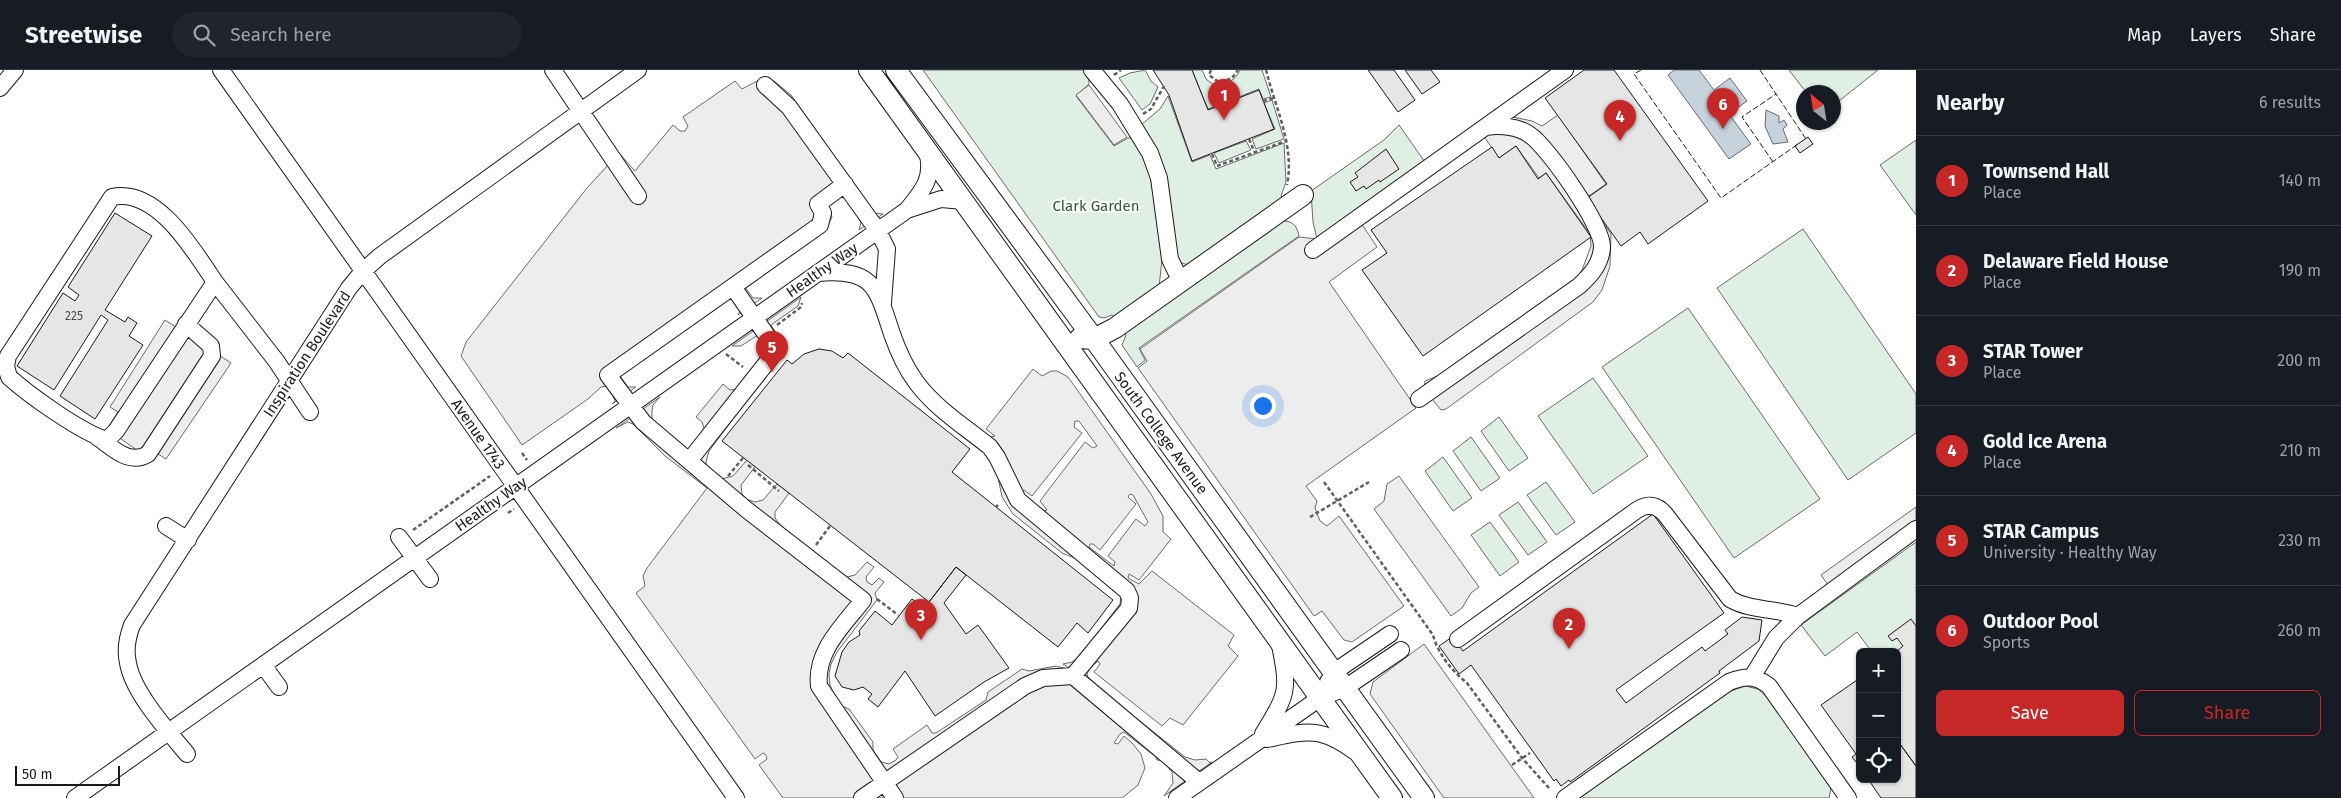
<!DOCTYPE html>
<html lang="en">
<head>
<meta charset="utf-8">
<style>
  :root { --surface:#171b24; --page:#20242c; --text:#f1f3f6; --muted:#9ea1a6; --line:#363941; --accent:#c62828 }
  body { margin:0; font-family:"Fira Sans",sans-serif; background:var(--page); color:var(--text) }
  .controls { position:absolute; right:15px; bottom:15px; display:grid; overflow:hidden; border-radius:8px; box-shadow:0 1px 4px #0004 }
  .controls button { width:45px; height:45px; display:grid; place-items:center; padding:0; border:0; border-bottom:1px solid var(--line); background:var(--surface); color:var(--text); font:25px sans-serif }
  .compass { position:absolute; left:1796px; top:15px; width:45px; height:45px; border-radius:50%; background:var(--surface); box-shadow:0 1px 4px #0004; rotate:330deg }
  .scale { position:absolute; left:15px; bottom:12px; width:105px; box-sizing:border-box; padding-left:5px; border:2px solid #1a1a1a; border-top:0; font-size:14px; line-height:18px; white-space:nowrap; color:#1a1a1a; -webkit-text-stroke:4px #fff; paint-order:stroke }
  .you { position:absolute; left:1262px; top:335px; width:18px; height:18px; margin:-12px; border:4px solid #fff; border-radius:50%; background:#1a73e8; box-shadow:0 0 0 8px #1a73e833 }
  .badge { display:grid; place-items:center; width:32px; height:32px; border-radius:50%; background:var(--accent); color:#fff; font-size:16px; font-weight:700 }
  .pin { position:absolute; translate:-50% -41px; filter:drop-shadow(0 1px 2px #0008) }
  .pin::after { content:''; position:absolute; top:26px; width:18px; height:15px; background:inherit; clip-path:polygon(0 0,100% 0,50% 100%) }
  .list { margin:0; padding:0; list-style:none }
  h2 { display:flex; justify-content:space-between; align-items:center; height:65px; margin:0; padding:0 20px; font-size:21px }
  h2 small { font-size:16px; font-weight:400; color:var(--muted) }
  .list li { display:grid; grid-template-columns:32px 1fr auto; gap:15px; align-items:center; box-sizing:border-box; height:90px; padding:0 20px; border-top:1px solid var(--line) }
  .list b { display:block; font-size:19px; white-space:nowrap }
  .list p { margin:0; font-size:16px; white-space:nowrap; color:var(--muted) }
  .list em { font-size:16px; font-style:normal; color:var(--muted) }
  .actions { display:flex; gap:10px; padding:15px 20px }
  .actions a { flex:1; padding:11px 0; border:1px solid var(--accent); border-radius:8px; text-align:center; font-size:18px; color:var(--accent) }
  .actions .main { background:var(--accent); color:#fff }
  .icon { flex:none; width:28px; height:28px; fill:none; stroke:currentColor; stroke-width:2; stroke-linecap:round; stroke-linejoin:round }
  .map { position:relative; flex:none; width:1916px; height:728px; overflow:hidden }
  header { display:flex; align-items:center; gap:30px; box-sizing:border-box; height:70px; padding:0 25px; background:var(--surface); border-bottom:1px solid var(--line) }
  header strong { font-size:24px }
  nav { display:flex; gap:28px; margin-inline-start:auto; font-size:18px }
  .search { width:350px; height:45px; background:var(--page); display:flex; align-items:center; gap:12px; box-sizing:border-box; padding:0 18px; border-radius:28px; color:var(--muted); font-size:19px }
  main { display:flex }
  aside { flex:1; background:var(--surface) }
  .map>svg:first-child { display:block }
  .green { fill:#e0efe3; stroke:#6a6a6a }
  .parking { fill:#ededed; stroke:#6a6a6a; fill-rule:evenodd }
  .water { fill:#c6d2dc; stroke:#6a6a6a }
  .building { fill:#e6e6e6; stroke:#1a1a1a }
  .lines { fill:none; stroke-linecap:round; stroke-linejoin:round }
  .minor-casing { stroke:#1a1a1a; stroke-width:18 }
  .major-casing { stroke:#1a1a1a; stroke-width:22 }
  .path { stroke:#5f5f5f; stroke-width:2.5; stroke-dasharray:4 2.5; stroke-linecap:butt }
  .minor { stroke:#fff; stroke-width:16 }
  .major { stroke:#fff; stroke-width:20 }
  .fence { stroke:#1a1a1a; stroke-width:1; stroke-dasharray:6 2.5; stroke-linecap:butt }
  .labels { text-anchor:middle; stroke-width:4; stroke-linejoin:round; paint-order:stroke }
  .number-label { font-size:12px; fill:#4d4d4d }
  .park-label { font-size:15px; fill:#2b5a34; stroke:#fff }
  .street-label { font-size:15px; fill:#1a1a1a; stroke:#fff }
</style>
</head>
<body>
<header>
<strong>Streetwise</strong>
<div class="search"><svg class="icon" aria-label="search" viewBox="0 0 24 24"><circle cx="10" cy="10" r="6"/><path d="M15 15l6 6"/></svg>Search here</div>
<nav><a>Map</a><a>Layers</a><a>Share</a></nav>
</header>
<main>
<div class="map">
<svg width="1916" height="728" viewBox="0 0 1916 728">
  <rect width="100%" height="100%" fill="#fff"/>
  <path class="green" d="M923,0H1084L1089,7V14L1076,26L1114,76L1128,68H1133L1148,93L1163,181L1159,217L1114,249L1112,245L1104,248L1099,247Z
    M1145,0L1151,11L1158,17L1150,34L1142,40L1119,8L1130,3Z
    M1192,0H1202L1206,9L1215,16C1227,14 1235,11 1240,0H1262L1271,27L1263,29L1259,19L1208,39Z
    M1789,0H1878L1834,35V22H1806Z
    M1168,26L1192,92L1210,85L1216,99L1284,73L1286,112L1281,126L1283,128L1189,195L1181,193C1166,174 1175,133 1165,108C1159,90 1149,73 1141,55L1160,39Z
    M1272,30L1284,69L1256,79L1252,69L1275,59L1264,33Z
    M1399,55L1427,95L1317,169L1313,152L1311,121L1384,70Z
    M1916,70V145L1880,95Z
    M1246,71L1251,80L1219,93L1214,83Z
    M1286,151C1295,153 1297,157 1299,166L1139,278L1145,290L1137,297L1122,275L1126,265L1122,260L1277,152Z
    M1803,159L1916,324V363L1848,410L1717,218Z
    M1688,238L1820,429L1734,488L1602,297Z
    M1593,308L1648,386L1593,424L1538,346Z
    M1499,347L1528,388L1509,401L1481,361Z
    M1471,367L1500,408L1481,421L1453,381Z
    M1443,387L1472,428L1453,441L1425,401Z
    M1546,412L1575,452L1556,465L1527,425Z
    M1518,432L1547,472L1528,485L1499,445Z
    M1490,452L1519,492L1500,506L1471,465Z
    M1916,472V696L1897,582H1872L1857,562L1825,586L1801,555Z
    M1745,616L1758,619L1767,627L1831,718L1829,728H1584L1582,726L1731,621Z"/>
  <path class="parking" d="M767,9L774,11L791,25L875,143L883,144L859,160L861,152L845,127L841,126L829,135L832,147L826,159L745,217L753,228H762L738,245L741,239L738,232L729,227L620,306L628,317H636L612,334L615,331L613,326L606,316L601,317L588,329L522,375L461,286L466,272L587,118L619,83L635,101L673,55L680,61H685L688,56L683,47L735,11L742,19L759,10Z
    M1089,15L1127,67L1114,75L1076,25Z
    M1558,45L1606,114L1586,128L1611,164L1610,196L1602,220L1593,232L1446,339L1441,340L1424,319L1425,311L1440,305L1577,207L1582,200L1591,176L1590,164L1546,103L1539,108L1516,76L1499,88L1483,65L1513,47L1532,51L1542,56Z
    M1355,144L1377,177L1329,212L1416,338L1306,416L1317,431L1315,438L1320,451L1327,456L1339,446L1404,536L1352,572L1344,570L1322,541L1314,546L1138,298L1147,291L1140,279L1299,167L1317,169Z
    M801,227L798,236L771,255L781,271L779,288L709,381L706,392L707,397L721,409L733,406L747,390L755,397L741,415L742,424L746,429L755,432L763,430L777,414L789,423L775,442V448L781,456L847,507L855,505L867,492L874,497L866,507L867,512L872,515L879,508L884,512L875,523L877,530L837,582L831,594L829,604L830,615L835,626L842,636L849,639L873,672V680L881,692L889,694L896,690L898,687L893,679L927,655L932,663H936L986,630L988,622L1022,599L1029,601L1056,596L1076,602L1063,594L1072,592L1080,586L1120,534L1121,525L1077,489L1062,483L1013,444L1002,427L990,367L995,366L986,359L1033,299L1042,306L1051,301H1057L1068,307L1151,424L1163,446V462L1171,469L1139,510L1129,504L1128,508L1139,514L1152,501L1234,565L1228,576L1238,586L1183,655L1170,648L1162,656L1094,602L1100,594L1098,591L1090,598L1087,604L1089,610L1087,609L1185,687L1195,690L1206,689L1210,693L1212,692L1164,726L1173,713L1172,702L1163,691L1157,690L1156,687L1124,662L1120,664L1114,673L1118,674L1124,666L1132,673L1141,684L1145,698L1138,715L1122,728H783L759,695L767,689L766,685L763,683L755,689L636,523L645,516L643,506L647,498L707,418L665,386L633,354L628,352L616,358L660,327L653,335L652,341V348L656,355L686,379L691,378L704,358L702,352L696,347L723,314L730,320L737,319L766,280L758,265L741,276H732ZM1075,351H1079L1097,376L1093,378L1085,372L1040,431L1047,440L1042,441L1021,421L1024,420L1032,426L1082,363L1074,357ZM1130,424L1133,425L1148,452L1145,456L1136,449L1108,486L1115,492L1114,496L1089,477L1090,474H1093L1100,480L1136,434L1128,427Z
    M165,250L231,293L166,389L144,375L138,381L107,359L118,342L110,337Z
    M1399,406L1479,517L1471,523L1462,538L1451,546L1374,439L1384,431L1387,414Z
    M1916,437V452L1828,515L1821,505Z
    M1424,574L1534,728H1444L1370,624L1373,612Z"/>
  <path class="water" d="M1674,0H1699L1714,20L1730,8L1747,31L1729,44L1751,74L1729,89L1668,5Z
    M1766,40L1779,46V53L1784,50L1787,55L1783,59L1788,72L1773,74L1765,56Z"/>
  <path class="building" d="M1153,0H1192L1208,40L1259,20L1274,59L1192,91L1169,25Z
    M1368,0H1394L1415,30L1398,42Z
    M1405,0H1431L1440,12L1422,24Z
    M1584,0H1614L1708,131L1648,174L1640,162L1621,176L1587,128L1607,114L1545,28Z
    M1808,67L1813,74L1800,83L1795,76Z
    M1516,76L1538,109L1546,103L1591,167L1423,286L1362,200L1387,183L1371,160L1492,77L1499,88Z
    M1386,79L1399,99L1380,112L1379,110L1366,119L1364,116L1356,121L1350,112L1358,107L1355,103Z
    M115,143L152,166L105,240L125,252L128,247L137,253L129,266L143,275L95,349L60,326L108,250L101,245L54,320L17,296L63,223L75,231L79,225L68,217Z
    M819,279L832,281L843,288L848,283L970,379L952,402L1113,530L1088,563L1077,553L1058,577L956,497L929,532L722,371L787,290L792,294L804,284Z
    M1653,444L1724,543L1616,620L1626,633L1702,577L1705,581L1728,564L1725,560L1742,547L1762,550L1759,571L1719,601L1720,603L1570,712L1569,710L1561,716L1556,709L1554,711L1471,595L1459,604L1439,576L1452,567L1463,581Z
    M956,497L966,505L944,533L966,564L978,555L1009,598L984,612L935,646L905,601L878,637L868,629L872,624L863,617L854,620L842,617L835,606L842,582L849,572L860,565L859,561L875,541L892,555L912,529L921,536L925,531L929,532Z
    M1911,549L1916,556V696L1897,670L1896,582L1903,576L1897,568L1892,571L1888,566Z
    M1860,608V697L1852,687L1856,684L1821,635Z
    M1897,670L1916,696V728H1881L1868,709H1897Z"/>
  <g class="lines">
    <g class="minor-casing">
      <path id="minor" d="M221,0L736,728
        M553,0L638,126
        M1092,0L1120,34L1150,83L1159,108L1170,189L1181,212
        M765,15L789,37L878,161L887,179L883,233
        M0,18L15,0
        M845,114L818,134L823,143L820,155L608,305L643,352L747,440L863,530C843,556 815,581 819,616L895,728
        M907,140C924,119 934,108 927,80
        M1313,180L1565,0
        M818,203C874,198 877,218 892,264C898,281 905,297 916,312C936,339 964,356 990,377L997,387L1018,430L1127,521L1130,528L1129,538L1073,606L1043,608L1025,616L862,728
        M215,212C194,181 157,117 112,127L8,286L6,296L9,307C29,325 82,363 107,370L116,361L215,212L277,292L310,342
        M1419,329L1579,216C1591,205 1601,194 1602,177C1603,156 1548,77 1530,65C1518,56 1500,55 1486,57
        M97,367C112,377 129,396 148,384L212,286L211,276L186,254
        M689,391L772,286L773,277L770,270L733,217
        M166,456L188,470
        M399,467L430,509
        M1458,569L1637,440C1648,433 1657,435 1665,444L1730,529C1750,541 1775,538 1798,546
        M263,595L279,617
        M1073,606L1199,712
        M1752,607L1776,568L1798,546L1916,459
        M1328,612L1334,602L1390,564
        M1263,664C1288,623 1289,621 1280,575
        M1267,669C1306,661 1320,656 1354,681
        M187,684C168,661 133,623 128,593C125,580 127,568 132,555L349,218L363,201L380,186L638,0
        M75,728L907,140L941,129L964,131
        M1177,728L1320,628L1345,618L1401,580
        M1565,728L1729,612C1745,606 1755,605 1769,616L1848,728"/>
    </g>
    <g class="major-casing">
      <path id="major" d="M869,0L1392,728
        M896,0L1094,269L1424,728
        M1080,268L1094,269L1115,258L1303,125"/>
    </g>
    <path class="path" d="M1211,0L1209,5L1220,13L1232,8L1238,0
      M1266,0C1275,37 1295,76 1287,115
      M1114,5L1121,0
      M1263,31L1274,28
      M1143,44L1151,39L1164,16
      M1249,69L1255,83
      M1212,84L1217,96L1286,71
      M777,255L801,237L802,233
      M726,284L743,297
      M522,383L527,390
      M748,395L779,421
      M728,406L743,388
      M1324,412L1433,565C1438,584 1452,601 1467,613L1522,688L1549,718
      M996,437L998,435
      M508,443L514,439
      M1310,447L1369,412
      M413,460L490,406
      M816,475L830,456
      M877,529L898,545
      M1512,695L1530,683"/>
    <use href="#minor" class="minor"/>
    <use href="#major" class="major"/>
    <path class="fence" d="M1641,0L1634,4L1721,128L1798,74
      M1760,0L1806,69
      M1773,92L1742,47L1776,24"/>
  </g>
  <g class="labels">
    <g class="number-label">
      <text x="74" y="250">225</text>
    </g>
    <g class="park-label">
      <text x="1096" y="141">Clark Garden</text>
    </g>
    <g class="street-label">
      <text transform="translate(822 200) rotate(-35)" y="5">Healthy Way</text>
      <text transform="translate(307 284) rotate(-57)" y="5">Inspiration Boulevard</text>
      <text transform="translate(1161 363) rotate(54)" y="5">South College Avenue</text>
      <text transform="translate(478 364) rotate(55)" y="5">Avenue 1743</text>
      <text transform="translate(491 434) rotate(-35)" y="5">Healthy Way</text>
    </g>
  </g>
</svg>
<div class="controls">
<button>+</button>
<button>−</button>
<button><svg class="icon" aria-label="locate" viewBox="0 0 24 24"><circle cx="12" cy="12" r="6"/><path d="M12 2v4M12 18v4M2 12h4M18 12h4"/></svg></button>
</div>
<svg class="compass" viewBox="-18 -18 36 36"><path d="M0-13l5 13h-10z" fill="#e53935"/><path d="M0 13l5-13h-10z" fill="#9ea1a6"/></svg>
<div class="scale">50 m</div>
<div class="you"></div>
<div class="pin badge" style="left:1224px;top:50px">1</div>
<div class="pin badge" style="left:1569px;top:579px">2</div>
<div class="pin badge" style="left:921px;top:570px">3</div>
<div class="pin badge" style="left:1620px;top:71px">4</div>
<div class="pin badge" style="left:772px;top:302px">5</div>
<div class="pin badge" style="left:1723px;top:59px">6</div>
</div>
<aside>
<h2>Nearby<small>6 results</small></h2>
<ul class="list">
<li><span class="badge">1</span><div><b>Townsend Hall</b><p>Place</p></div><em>140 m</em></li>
<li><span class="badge">2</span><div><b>Delaware Field House</b><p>Place</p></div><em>190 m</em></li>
<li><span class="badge">3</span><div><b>STAR Tower</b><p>Place</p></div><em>200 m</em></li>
<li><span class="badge">4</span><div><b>Gold Ice Arena</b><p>Place</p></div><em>210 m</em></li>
<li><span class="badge">5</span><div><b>STAR Campus</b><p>University · Healthy Way</p></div><em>230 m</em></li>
<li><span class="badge">6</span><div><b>Outdoor Pool</b><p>Sports</p></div><em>260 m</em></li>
</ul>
<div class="actions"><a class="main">Save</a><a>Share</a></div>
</aside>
</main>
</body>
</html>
